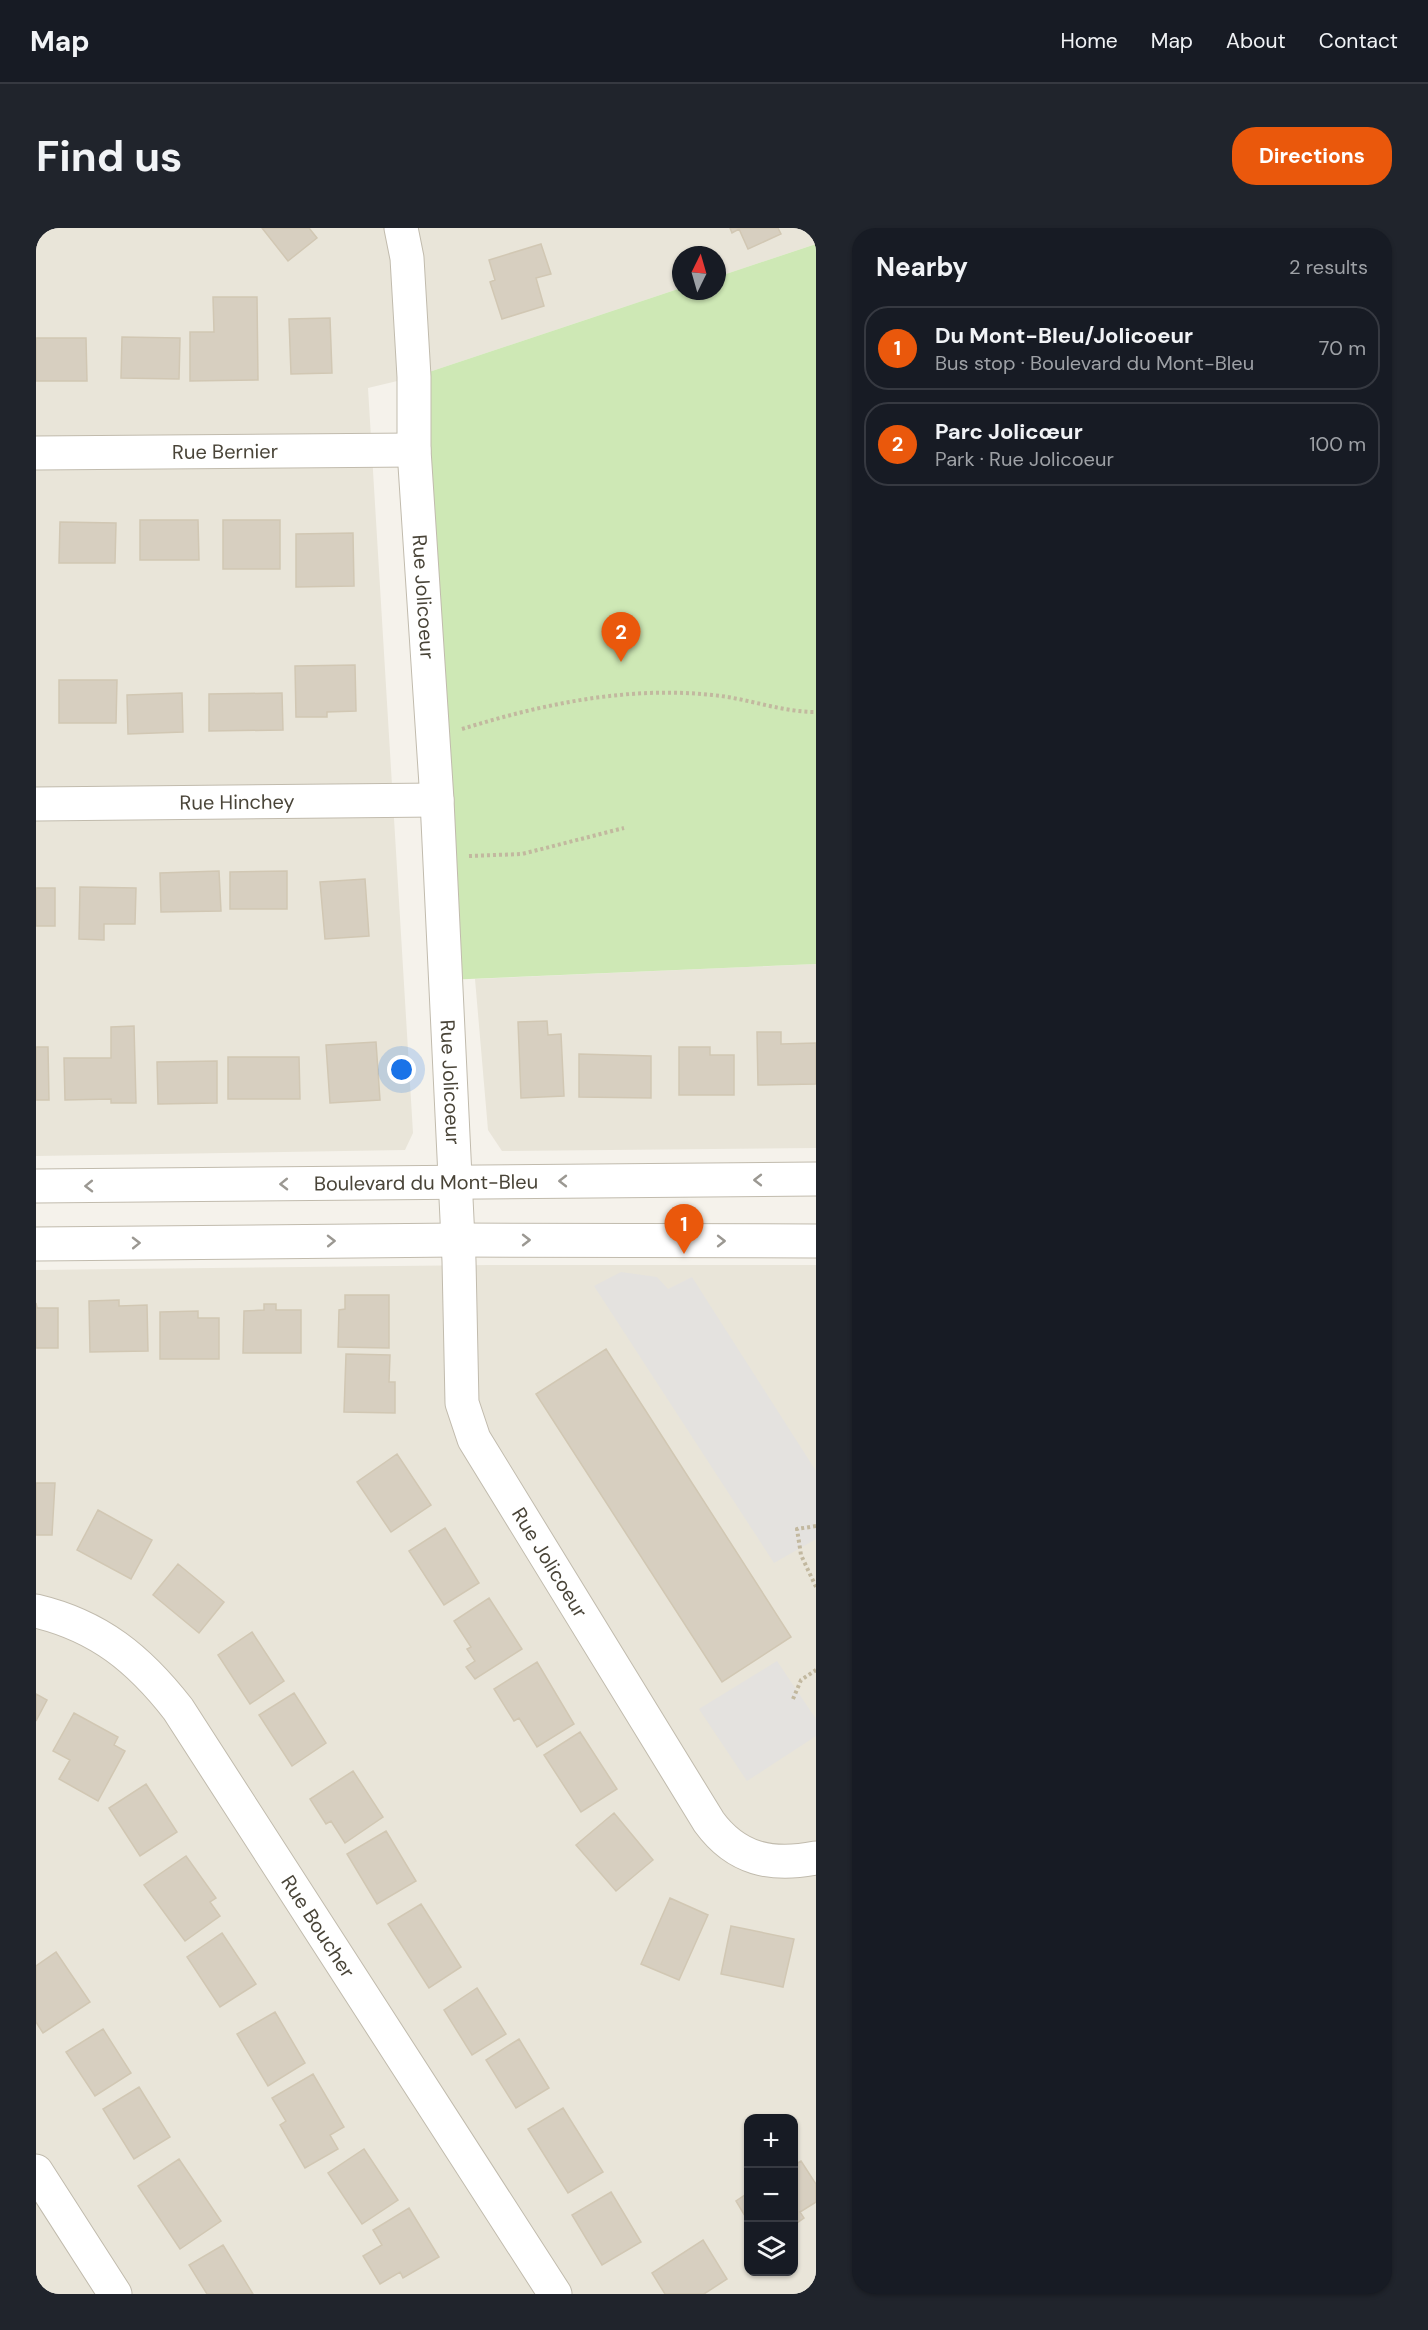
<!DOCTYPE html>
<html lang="en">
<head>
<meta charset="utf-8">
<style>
  :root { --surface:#171b24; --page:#20242c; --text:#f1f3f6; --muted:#9ea1a6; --line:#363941; --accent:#ea580c }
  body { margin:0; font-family:"DM Sans",sans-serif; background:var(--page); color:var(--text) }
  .controls { position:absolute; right:18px; bottom:18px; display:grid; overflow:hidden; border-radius:12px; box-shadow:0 2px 4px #0004 }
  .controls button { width:54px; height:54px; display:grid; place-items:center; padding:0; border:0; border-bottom:2px solid var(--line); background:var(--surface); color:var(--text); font:30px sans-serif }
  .compass { position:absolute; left:636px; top:18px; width:54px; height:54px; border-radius:50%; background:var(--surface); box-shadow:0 2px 4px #0004; rotate:5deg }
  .you { position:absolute; left:366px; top:842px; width:21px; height:21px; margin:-15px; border:4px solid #fff; border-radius:50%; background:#1a73e8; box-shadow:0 0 0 9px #1a73e833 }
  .badge { display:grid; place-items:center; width:39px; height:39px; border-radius:50%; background:var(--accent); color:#fff; font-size:20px; font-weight:700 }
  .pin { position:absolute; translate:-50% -50px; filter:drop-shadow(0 2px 3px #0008) }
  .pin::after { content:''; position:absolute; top:32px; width:21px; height:18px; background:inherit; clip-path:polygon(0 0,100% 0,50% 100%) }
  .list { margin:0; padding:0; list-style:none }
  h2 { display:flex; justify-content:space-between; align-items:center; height:78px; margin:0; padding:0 24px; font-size:26px }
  h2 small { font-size:20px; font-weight:400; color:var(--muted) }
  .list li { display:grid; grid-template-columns:39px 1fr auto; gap:18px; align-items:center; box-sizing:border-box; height:84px; margin:0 12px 12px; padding:0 12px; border:2px solid var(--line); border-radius:24px }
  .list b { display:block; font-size:22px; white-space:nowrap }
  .list p { margin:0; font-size:20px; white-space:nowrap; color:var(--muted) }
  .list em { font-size:20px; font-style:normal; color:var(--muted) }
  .icon { flex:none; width:33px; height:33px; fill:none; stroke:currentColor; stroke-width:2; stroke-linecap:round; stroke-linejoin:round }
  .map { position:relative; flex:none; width:780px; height:2066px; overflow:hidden; border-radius:24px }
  header { display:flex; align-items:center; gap:36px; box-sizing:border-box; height:84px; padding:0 30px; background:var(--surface); border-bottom:2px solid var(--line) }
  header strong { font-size:28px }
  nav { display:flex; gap:33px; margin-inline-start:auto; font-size:21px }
  .intro { display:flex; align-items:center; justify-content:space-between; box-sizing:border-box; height:144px; padding:0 36px }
  h1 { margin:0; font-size:42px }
  .button { padding:15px 27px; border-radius:24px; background:var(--accent); color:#fff; font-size:21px; font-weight:700 }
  main { display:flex; gap:36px; padding:0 36px }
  aside { flex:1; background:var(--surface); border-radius:24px; box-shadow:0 2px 4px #0004 }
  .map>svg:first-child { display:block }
  .residential { fill:#e9e5d9; fill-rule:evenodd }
  .green { fill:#cee8b5 }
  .parking { fill:#e4e2df }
  .building { fill:#d7cfc0; stroke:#d1c7b3; stroke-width:1.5 }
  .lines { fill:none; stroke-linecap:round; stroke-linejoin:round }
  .minor-casing { stroke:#c1bbad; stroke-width:35 }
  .path { stroke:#c2b89f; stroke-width:4; stroke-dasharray:3 3; stroke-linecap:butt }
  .minor { stroke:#fff; stroke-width:33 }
  .oneway { stroke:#9b9892 }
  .labels { text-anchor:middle; stroke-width:4.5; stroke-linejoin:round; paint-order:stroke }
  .street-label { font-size:20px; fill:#494438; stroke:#fff }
</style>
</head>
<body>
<header>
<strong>Map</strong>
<nav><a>Home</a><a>Map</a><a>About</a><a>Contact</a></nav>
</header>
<div class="intro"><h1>Find us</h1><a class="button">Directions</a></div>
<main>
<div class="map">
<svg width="780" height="2066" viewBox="0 0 780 2066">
  <rect width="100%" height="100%" fill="#f5f2eb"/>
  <path class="residential" d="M0,0H780V16L681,49V27H645V60L378,149L332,160L377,905L369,922L0,928Z
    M780,736V920L466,923L452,902L439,751Z
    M453,1037H780V2066H0V1042ZM712,1890H758V2044H712Z"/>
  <path class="green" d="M780,16V736L409,752L378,149L645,60V63H681V49Z"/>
  <path class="parking" d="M585,1044L621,1049L632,1061L656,1049L780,1243V1311L738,1335L558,1058Z
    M741,1433L780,1491V1508L711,1553L663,1481Z"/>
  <path class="building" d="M226,0H273L281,10L252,33Z
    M694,0H742L745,6L712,21L703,1L696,5Z
    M505,16L515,46L500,50L508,78L466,91L454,54L459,52L453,32Z
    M177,69H221L222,152L154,153V104H178Z
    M294,90L296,145L255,146L253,91Z
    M86,109L144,110L143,151L85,150Z
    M0,110H50L51,153H0Z
    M104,292H162L163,332H104Z
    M187,292H244V341H187Z
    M24,294L80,295L79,335H23Z
    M317,305L318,358L260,359V306Z
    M319,437L320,483L291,484V489H260L259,438Z
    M23,452H81L80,495H23Z
    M146,465L147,504L92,506L91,467Z
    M246,465L247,502L173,503V466Z
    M183,643L185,683L125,684L124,645Z
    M251,643V681H194V644Z
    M329,651L333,708L289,711L284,654Z
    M44,659L100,660L99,696H68V712L43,711Z
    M0,660H19V698H0Z
    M511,793L512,807L525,806L528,868L485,870L482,794Z
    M98,798L100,875H75V871L29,872L28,830H75V799Z
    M721,804H745V816L780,815V856L722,857Z
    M340,814L344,872L294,875L290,817Z
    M0,819H12L13,872H0Z
    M643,819H674V827H698V867H643Z
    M543,826L615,828V870L543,869Z
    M192,829H263L264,871H192Z
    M181,833V875L122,876L121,834Z
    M309,1067H353V1120L302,1119L303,1082L309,1081Z
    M83,1072V1078L111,1077L112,1123L54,1124L53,1073Z
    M0,1075L1,1080H22V1120H0Z
    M228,1076H240V1082H265V1125H207L208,1083L228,1082Z
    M162,1083V1090H183V1131H124V1084Z
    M570,1121L755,1409L686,1454L500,1166Z
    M310,1126L354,1127L353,1154H359V1185L308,1184Z
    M361,1226L395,1277L355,1304L321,1254Z
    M0,1255H19L16,1307H0Z
    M62,1282L116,1312L95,1351L41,1322Z
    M409,1300L443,1355L408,1377L373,1323Z
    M142,1336L188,1374L163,1405L117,1367Z
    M453,1370L486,1421L439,1451L430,1439L439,1433L431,1421L435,1419L418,1393Z
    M216,1404L248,1453L214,1476L182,1427Z
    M501,1434L538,1496L501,1519L483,1490L478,1493L458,1461Z
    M258,1465L290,1515L256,1538L223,1487Z
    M0,1466L11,1472L0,1493Z
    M38,1485L82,1509L78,1517L89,1523L62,1573L23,1551L34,1532L17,1523Z
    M544,1504L581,1561L545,1584L508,1527Z
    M317,1543L347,1589L309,1615L295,1593L290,1596L274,1571Z
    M110,1556L141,1604L104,1628L73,1580Z
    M578,1585L617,1632L580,1663L540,1617Z
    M350,1603L380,1653L341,1676L311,1626Z
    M150,1628L180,1670L174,1674L184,1688L149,1713L108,1657Z
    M634,1670L672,1687L643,1752L605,1736Z
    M385,1676L425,1739L393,1760L352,1696Z
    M695,1698L758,1711L747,1759L685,1746Z
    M186,1705L220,1756L184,1779L151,1729Z
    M20,1724L54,1774L7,1805L0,1794V1738Z
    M441,1760L470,1806L436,1827L408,1782Z
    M239,1784L269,1835L232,1858L201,1806Z
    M67,1801L95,1845L59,1868L30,1824Z
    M483,1811L513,1860L480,1880L450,1832Z
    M277,1846L308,1899L294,1907L302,1921L269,1940L244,1897L250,1893L236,1870Z
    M103,1859L134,1909L98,1931L67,1881Z
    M527,1880L567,1944L532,1965L492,1901Z
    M328,1921L362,1972L326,1996L292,1945Z
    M143,1931L185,1993L144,2021L102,1958Z
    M765,1933L780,1956V1974L764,1984L768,1990L758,1997V1937Z
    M575,1964L605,2014L566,2037L536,1987Z
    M712,1965V1993L700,1973Z
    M373,1980L403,2029L367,2050L364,2044L344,2056L327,2028L346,2017L337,2002Z
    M667,2012L691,2051L668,2066H629L616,2045Z
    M187,2017L217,2066H171L153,2037Z"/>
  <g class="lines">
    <g class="minor-casing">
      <g id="minor">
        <path id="s1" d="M365,0L371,30L378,149V222L401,572L423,1033L426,1175L438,1211L673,1594C700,1631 735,1639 780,1630"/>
        <path id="s2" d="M0,225L378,222"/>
        <path id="s3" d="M0,576L401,572"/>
        <path id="s4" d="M0,958L780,951"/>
        <path d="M0,1016L422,1012L780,1013"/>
        <path id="s5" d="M0,1383C63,1398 103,1431 142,1481L519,2066"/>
        <path d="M0,1943L79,2066"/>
      </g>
    </g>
    <path class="path" d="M426,501C507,476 591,458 676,467C711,470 744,484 780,484
      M433,628L486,626L588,600
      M780,1298L761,1301L765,1327L780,1359
      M757,1471L765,1452L780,1442"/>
    <use href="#minor" class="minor"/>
  </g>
  <defs><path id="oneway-chevron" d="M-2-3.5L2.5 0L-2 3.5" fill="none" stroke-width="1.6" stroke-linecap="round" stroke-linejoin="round" transform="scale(1.5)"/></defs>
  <g class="oneway">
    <use href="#oneway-chevron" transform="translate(722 952) rotate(180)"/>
    <use href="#oneway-chevron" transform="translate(527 953) rotate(180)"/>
    <use href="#oneway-chevron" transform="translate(248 956) rotate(179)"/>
    <use href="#oneway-chevron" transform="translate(53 958) rotate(179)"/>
    <use href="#oneway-chevron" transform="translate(490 1012)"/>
    <use href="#oneway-chevron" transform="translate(295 1013) rotate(-1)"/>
    <use href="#oneway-chevron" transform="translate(685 1013)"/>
    <use href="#oneway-chevron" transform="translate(100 1015) rotate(-1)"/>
  </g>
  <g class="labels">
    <g class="street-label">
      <text dy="7" stroke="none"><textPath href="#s2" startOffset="189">Rue Bernier</textPath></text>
      <text dy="7" stroke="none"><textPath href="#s1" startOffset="370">Rue Jolicoeur</textPath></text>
      <text dy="7" stroke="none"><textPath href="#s3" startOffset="201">Rue Hinchey</textPath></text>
      <text dy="7" stroke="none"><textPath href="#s1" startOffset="856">Rue Jolicoeur</textPath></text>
      <text dy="7" stroke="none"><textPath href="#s4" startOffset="390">Boulevard du Mont-Bleu</textPath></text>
      <text dy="7" stroke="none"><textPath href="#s1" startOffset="1360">Rue Jolicoeur</textPath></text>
      <text dy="7" stroke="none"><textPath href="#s5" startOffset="435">Rue Boucher</textPath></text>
    </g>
  </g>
</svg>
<div class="controls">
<button>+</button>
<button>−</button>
<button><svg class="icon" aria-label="layers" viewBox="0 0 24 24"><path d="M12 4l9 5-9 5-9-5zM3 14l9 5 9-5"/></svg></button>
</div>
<svg class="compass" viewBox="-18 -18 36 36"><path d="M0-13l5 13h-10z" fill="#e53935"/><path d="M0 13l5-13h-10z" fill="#9ea1a6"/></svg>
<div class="you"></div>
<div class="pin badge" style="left:648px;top:1026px">1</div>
<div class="pin badge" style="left:585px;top:434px">2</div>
</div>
<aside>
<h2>Nearby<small>2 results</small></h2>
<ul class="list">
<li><span class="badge">1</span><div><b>Du Mont-Bleu/Jolicoeur</b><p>Bus stop · Boulevard du Mont-Bleu</p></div><em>70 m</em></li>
<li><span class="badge">2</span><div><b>Parc Jolicœur</b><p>Park · Rue Jolicoeur</p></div><em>100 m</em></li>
</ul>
</aside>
</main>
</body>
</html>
